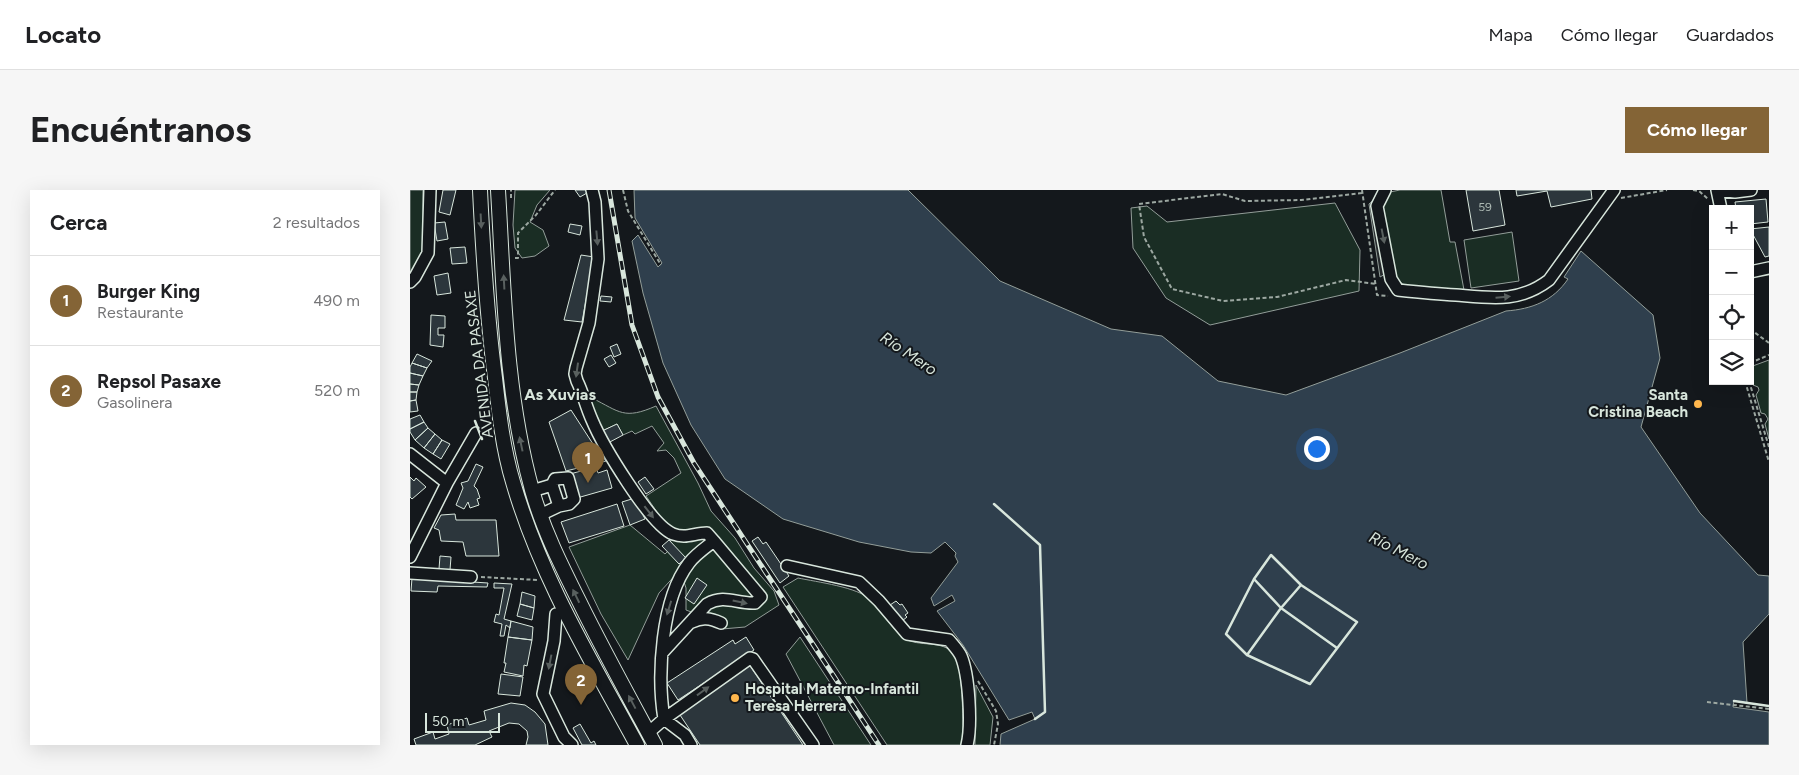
<!DOCTYPE html>
<html lang="es">
<head>
<meta charset="utf-8">
<style>
  :root { --surface:#fff; --page:#f6f6f6; --text:#202124; --muted:#757577; --line:#e0e0e0; --accent:#846436 }
  body { margin:0; font-family:Figtree,sans-serif; background:var(--page); color:var(--text) }
  .controls { position:absolute; right:15px; top:15px; display:grid; overflow:hidden; border-radius:0px; box-shadow:0 5px 20px #0002 }
  .controls button { width:45px; height:45px; display:grid; place-items:center; padding:0; border:0; border-bottom:1px solid var(--line); background:var(--surface); color:var(--text); font:25px sans-serif }
  .scale { position:absolute; left:15px; bottom:12px; width:75px; box-sizing:border-box; padding-left:5px; border:2px solid #d8e6dc; border-top:0; font-size:14px; line-height:18px; white-space:nowrap; color:#d8e6dc; -webkit-text-stroke:4px #14181c; paint-order:stroke }
  .you { position:absolute; left:906px; top:258px; width:18px; height:18px; margin:-12px; border:4px solid #fff; border-radius:50%; background:#1a73e8; box-shadow:0 0 0 8px #1a73e833 }
  .badge { display:grid; place-items:center; width:32px; height:32px; border-radius:50%; background:var(--accent); color:#fff; font-size:16px; font-weight:700 }
  .pin { position:absolute; translate:-50% -41px; filter:drop-shadow(0 1px 2px #0008) }
  .pin::after { content:''; position:absolute; top:26px; width:18px; height:15px; background:inherit; clip-path:polygon(0 0,100% 0,50% 100%) }
  .list { margin:0; padding:0; list-style:none }
  h2 { display:flex; justify-content:space-between; align-items:center; height:65px; margin:0; padding:0 20px; font-size:21px }
  h2 small { font-size:16px; font-weight:400; color:var(--muted) }
  .list li { display:grid; grid-template-columns:32px 1fr auto; gap:15px; align-items:center; box-sizing:border-box; height:90px; padding:0 20px; border-top:1px solid var(--line) }
  .list b { display:block; font-size:19px; white-space:nowrap }
  .list p { margin:0; font-size:16px; white-space:nowrap; color:var(--muted) }
  .list em { font-size:16px; font-style:normal; color:var(--muted) }
  .icon { flex:none; width:28px; height:28px; fill:none; stroke:currentColor; stroke-width:2; stroke-linecap:round; stroke-linejoin:round }
  .map { position:relative; flex:none; width:1359px; height:555px; overflow:hidden; border-radius:0px }
  header { display:flex; align-items:center; gap:30px; box-sizing:border-box; height:70px; padding:0 25px; background:var(--surface); border-bottom:1px solid var(--line) }
  header strong { font-size:24px }
  nav { display:flex; gap:28px; margin-inline-start:auto; font-size:18px }
  .intro { display:flex; align-items:center; justify-content:space-between; box-sizing:border-box; height:120px; padding:0 30px }
  h1 { margin:0; font-size:35px }
  .button { padding:12px 22px; border-radius:0px; background:var(--accent); color:#fff; font-size:18px; font-weight:700 }
  main { display:flex; gap:30px; padding:0 30px }
  aside { flex:1; background:var(--surface); border-radius:0px; box-shadow:0 5px 20px #0002 }
  .map>svg:first-child { display:block }
  .green { fill:#1a2d24; stroke:#939e99 }
  .parking { fill:#24282b; stroke:#939e99 }
  .water { fill:#2f3f4d; stroke:#939e99 }
  .building { fill:#2c363c; stroke:#d8e6dc }
  .lines { fill:none; stroke-linecap:round; stroke-linejoin:round }
  .minor-casing { stroke:#d8e6dc; stroke-width:14 }
  .major-casing { stroke:#d8e6dc; stroke-width:16 }
  .path { stroke:#9da8a2; stroke-width:2; stroke-dasharray:4 2.5; stroke-linecap:butt }
  .minor { stroke:#14181c; stroke-width:11 }
  .major { stroke:#14181c; stroke-width:14 }
  .rail-casing { stroke:#d8e6dc; stroke-width:5 }
  .rail { stroke:#14181c; stroke-width:3; stroke-dasharray:9; stroke-linecap:butt }
  .wall { stroke:#d8e6dc; stroke-width:2.5 }
  .oneway { fill:#59605f }
  .poi-dot { fill:#ffb74d; stroke:#14181c; stroke-width:2 }
  .labels { text-anchor:middle; stroke-width:4; stroke-linejoin:round; paint-order:stroke }
  .number-label { font-size:12px; fill:#adbab4 }
  .street-label { font-size:15px; fill:#d8e6dc; stroke:#14181c }
  .poi-label { font-size:15px; font-weight:bold; fill:#d8e6dc; stroke:#14181c; text-anchor:end }
  .water-label { font-size:16px; font-style:italic; fill:#d8e6dc; stroke:#14181c }
  .neighbourhood-label { font-size:16px; font-weight:bold; fill:#d8e6dc; stroke:#14181c }
</style>
</head>
<body>
<header>
<strong>Locato</strong>
<nav><a>Mapa</a><a>Cómo llegar</a><a>Guardados</a></nav>
</header>
<div class="intro"><h1>Encuéntranos</h1><a class="button">Cómo llegar</a></div>
<main>
<aside>
<h2>Cerca<small>2 resultados</small></h2>
<ul class="list">
<li><span class="badge">1</span><div><b>Burger King</b><p>Restaurante</p></div><em>490 m</em></li>
<li><span class="badge">2</span><div><b>Repsol Pasaxe</b><p>Gasolinera</p></div><em>520 m</em></li>
</ul>
</aside>
<div class="map">
<svg width="1359" height="555" viewBox="0 0 1359 555">
  <rect width="100%" height="100%" fill="#14181c"/>
  <path class="green" d="M0,0H13V66L0,84Z
    M105,0H140L127,15L120,32L133,40L139,56L125,66L112,68L105,58L103,35Z
    M990,0H1031L1040,52H1045L1054,100L996,96L987,90L982,81L972,13L980,2Z
    M925,13L950,60L949,101L800,135L756,108L723,58L721,18L737,16L757,32Z
    M1102,42L1109,91L1061,98L1054,50Z
    M1359,170V249L1355,234L1358,229L1355,224L1351,223L1346,205L1349,200L1348,197L1343,195L1340,177Z
    M182,208C210,222 214,230 246,216L288,293L301,321L325,348L344,378L364,401L369,415L335,437L312,439L292,426L276,420V398L270,380L249,403L218,470L191,424L159,357L220,335L255,364L259,360L262,344L236,306L271,283L264,268L256,260L247,261L254,253L242,236L225,244L222,241L213,245L207,234L192,241L177,209Z
    M388,388C407,392 448,397 461,410C470,419 485,443 494,448C509,458 532,449 544,464C553,476 553,532 553,548L551,555H477L373,397Z
    M390,447L461,555H424L376,464Z
    M566,495L583,527L580,555H565Z"/>
  <path class="parking" d="M966,8L977,83L970,87L959,14Z"/>
  <path class="water" d="M224,0H498L590,91L701,139L752,146L808,191L876,205L990,163L1096,121C1122,119 1143,111 1158,89L1154,87L1171,61L1243,125L1250,168L1231,237L1290,323L1348,385L1359,386V424L1333,452L1337,513L1324,511L1323,517L1359,522V555H590L591,544L625,529L622,522L599,530L553,455L527,421L545,411L542,405L524,416L521,408L548,372L545,366L546,363L535,352L521,363L501,362L449,352L373,329L315,289L281,235L253,173L233,103L222,51L228,45L248,77L252,73L225,28Z"/>
  <path class="building" d="M33,0H46L40,25L29,22Z
    M165,0H176L177,3L170,7Z
    M1056,0H1089L1095,35L1063,41Z
    M1106,0H1181L1182,9L1141,17L1137,1L1107,6Z
    M1356,9L1358,32L1340,34V19H1326L1325,12Z
    M35,32L38,49L27,51L24,33Z
    M160,34L172,36L170,45L158,42Z
    M1359,37V66L1355,67L1340,39Z
    M55,57L57,73L42,74L40,58Z
    M171,65L184,67L172,132L154,130Z
    M38,83L41,103L27,105L24,86Z
    M191,106L202,107L201,112L190,111Z
    M21,125L35,126V138H28V145H34L33,157L20,155Z
    M207,154L211,164L204,167L200,157Z
    M7,164L22,171L17,178L2,173Z
    M201,165L206,173L199,177L194,169Z
    M2,173L17,178L13,186L0,183V177Z
    M0,183L13,186L9,195L0,194Z
    M0,194L9,195L7,202H0Z
    M0,202H7L6,210L0,211Z
    M6,210L8,221L0,222V211Z
    M161,220L183,254L196,271L177,276L175,270L167,272L168,278L156,281L139,232Z
    M10,225L14,232L0,239V229Z
    M14,232L18,238L5,250L0,242V239Z
    M207,234L213,245L198,253L192,241Z
    M18,238L25,244L14,258L5,250Z
    M25,244L32,250L23,264L14,258Z
    M32,250L40,254L31,269L23,264Z
    M66,274L73,277L64,296L67,299L70,308L67,309L69,315L60,318L58,312L54,319L46,315L53,298L51,293L58,291Z
    M186,277L188,283L197,280L202,298L167,308L160,284Z
    M0,287L4,291L6,288L16,297L2,309L0,307Z
    M235,287L244,299L236,304L228,292Z
    M225,308L235,329L220,335L212,312Z
    M207,314L214,336L159,353L151,332Z
    M45,324L46,330H86L89,366H56L53,352L31,351L29,340L24,338L31,325Z
    M348,347L353,354L356,352L379,386L370,393L342,351Z
    M259,350L276,368L269,374L252,356Z
    M30,366L41,367L40,380L29,379Z
    M2,388L78,393L77,397L28,396L27,402L1,401Z
    M287,388L297,395L284,414L275,408Z
    M84,393L102,394L94,429L101,431L100,438L96,435L94,446H90L92,434L84,432L86,424L89,425L94,398H84Z
    M112,402L125,406L124,418L110,414Z
    M486,411L490,415L492,414L498,423L495,425L497,427L492,431L480,415Z
    M110,414L124,418L122,430L107,426Z
    M101,431L123,437L122,450L98,447Z
    M98,447L122,450L117,476L114,475L113,486L94,482L96,473H94Z
    M336,447L344,460L268,510L257,493L323,450L325,454Z
    M339,474L393,555H290L268,522Z
    M91,484L113,487L110,506L88,504Z
    M101,513L115,515L125,522L135,534L138,555H116L118,547L117,541L109,534L99,533L79,541L82,547L65,555H6L4,549L23,542L25,549L39,544L37,535L57,528L59,535L76,530L74,521Z
    M170,534L181,553L184,551L186,555H172L163,538Z"/>
  <g class="lines">
    <g class="minor-casing">
      <path id="minor" d="M182,0L185,12L188,69L179,133L166,178L165,184L167,191C173,203 176,217 182,230C192,254 240,335 263,344C276,349 284,343 297,343L304,351C295,358 286,364 279,373C251,409 247,486 254,529L275,545L281,555
        M975,0L967,16L981,89L988,100C1007,102 1027,104 1046,105C1081,108 1109,113 1139,90L1204,0
        M1307,0L1311,19
        M1308,0L1325,2L1341,0
        M1340,82L1359,78
        M0,92L5,87L18,63L20,0
        M0,264L37,293
        M142,295L145,289L158,288L164,309L159,314L149,316
        M122,301L142,295L149,316L130,325
        M0,367L37,293L66,243
        M377,376L449,392L469,411L497,444L539,450C543,455 548,460 551,466C559,485 562,535 557,555
        M0,383L61,387
        M146,424L144,451L133,504L154,547L162,555
        M282,432C292,427 300,428 311,433
        M252,463L297,414C315,404 326,414 345,413L351,407L304,351
        M238,543L254,529L340,468L343,469L403,555"/>
    </g>
    <g class="major-casing">
      <path id="major" d="M70,0C73,63 77,126 85,188C89,223 93,259 103,292C130,386 181,470 227,555
        M88,0C94,100 95,202 122,300C133,339 151,375 169,411C193,460 219,507 245,555"/>
    </g>
    <path class="path" d="M213,0L218,21L251,75
      M952,0L967,105L978,106
      M1283,0L1289,1L1298,9
      M952,3L891,10L835,11L812,4L729,14L734,47L762,99L813,111L867,107L936,90L966,94
      M101,8V0
      M1211,8L1257,0
      M105,68H108V43L126,25L145,0
      M1340,139L1359,153
      M1340,173L1359,165
      M1335,191L1359,272
      M1339,191L1359,257
      M71,387L128,390
      M568,491L586,521L588,534L584,555
      M1297,512L1359,519"/>
    <use href="#minor" class="minor"/>
    <use href="#major" class="major"/>
    <g class="rail-casing">
      <path id="rail" d="M199,0L222,135L248,207L284,273L469,555"/>
    </g>
    <use href="#rail" class="rail"/>
    <path class="wall" d="M65,231L72,249
      M584,314L630,355L635,522L625,529
      M844,389L816,444L837,465L900,494L947,432L891,395L871,418L927,458
      M837,465L871,418L844,389L861,365L891,395
      M1324,511L1359,516"/>
  </g>
  <defs><path id="oneway-solid" d="M-6-.8H1V-3.2L6.5 0L1 3.2V.8H-6Z" transform="scale(1.25)"/></defs>
  <g class="oneway">
    <use href="#oneway-solid" transform="translate(71 31) rotate(87)"/>
    <use href="#oneway-solid" transform="translate(973 46) rotate(79)"/>
    <use href="#oneway-solid" transform="translate(187 48) rotate(85)"/>
    <use href="#oneway-solid" transform="translate(94 92) rotate(-93)"/>
    <use href="#oneway-solid" transform="translate(1093 107) rotate(-5)"/>
    <use href="#oneway-solid" transform="translate(167 180) rotate(98)"/>
    <use href="#oneway-solid" transform="translate(111 254) rotate(-102)"/>
    <use href="#oneway-solid" transform="translate(239 322) rotate(52)"/>
    <use href="#oneway-solid" transform="translate(166 406) rotate(-116)"/>
    <use href="#oneway-solid" transform="translate(330 412) rotate(12)"/>
    <use href="#oneway-solid" transform="translate(259 418) rotate(107)"/>
    <use href="#oneway-solid" transform="translate(140 472) rotate(101)"/>
    <use href="#oneway-solid" transform="translate(293 501) rotate(-36)"/>
    <use href="#oneway-solid" transform="translate(222 512) rotate(-118)"/>
  </g>
  <g class="poi-dot">
    <circle cx="1288" cy="214" r="5"/>
    <circle cx="325" cy="508" r="5"/>
  </g>
  <g class="labels">
    <g class="number-label">
      <text x="1075" y="21">59</text>
    </g>
    <g class="street-label">
      <text transform="translate(69 174) rotate(-97)" y="5">AVENIDA DA PASAXE</text>
    </g>
    <g class="poi-label">
      <text x="1278" y="210">Santa<tspan x="1278" dy="17">Cristina Beach</tspan></text>
      <text x="335" y="504" text-anchor="start">Hospital Materno-Infantil<tspan x="335" dy="17">Teresa Herrera</tspan></text>
    </g>
    <g class="water-label">
      <text transform="translate(499 163) rotate(34)" y="6">Río Mero</text>
      <text transform="translate(989 360) rotate(27)" y="6">Río Mero</text>
    </g>
    <g class="neighbourhood-label">
      <text x="150" y="210">As Xuvias</text>
    </g>
  </g>
</svg>
<div class="controls">
<button>+</button>
<button>−</button>
<button><svg class="icon" aria-label="locate" viewBox="0 0 24 24"><circle cx="12" cy="12" r="6"/><path d="M12 2v4M12 18v4M2 12h4M18 12h4"/></svg></button>
<button><svg class="icon" aria-label="layers" viewBox="0 0 24 24"><path d="M12 4l9 5-9 5-9-5zM3 14l9 5 9-5"/></svg></button>
</div>
<div class="scale">50 m</div>
<div class="you"></div>
<div class="pin badge" style="left:178px;top:293px">1</div>
<div class="pin badge" style="left:171px;top:515px">2</div>
</div>
</main>
</body>
</html>
